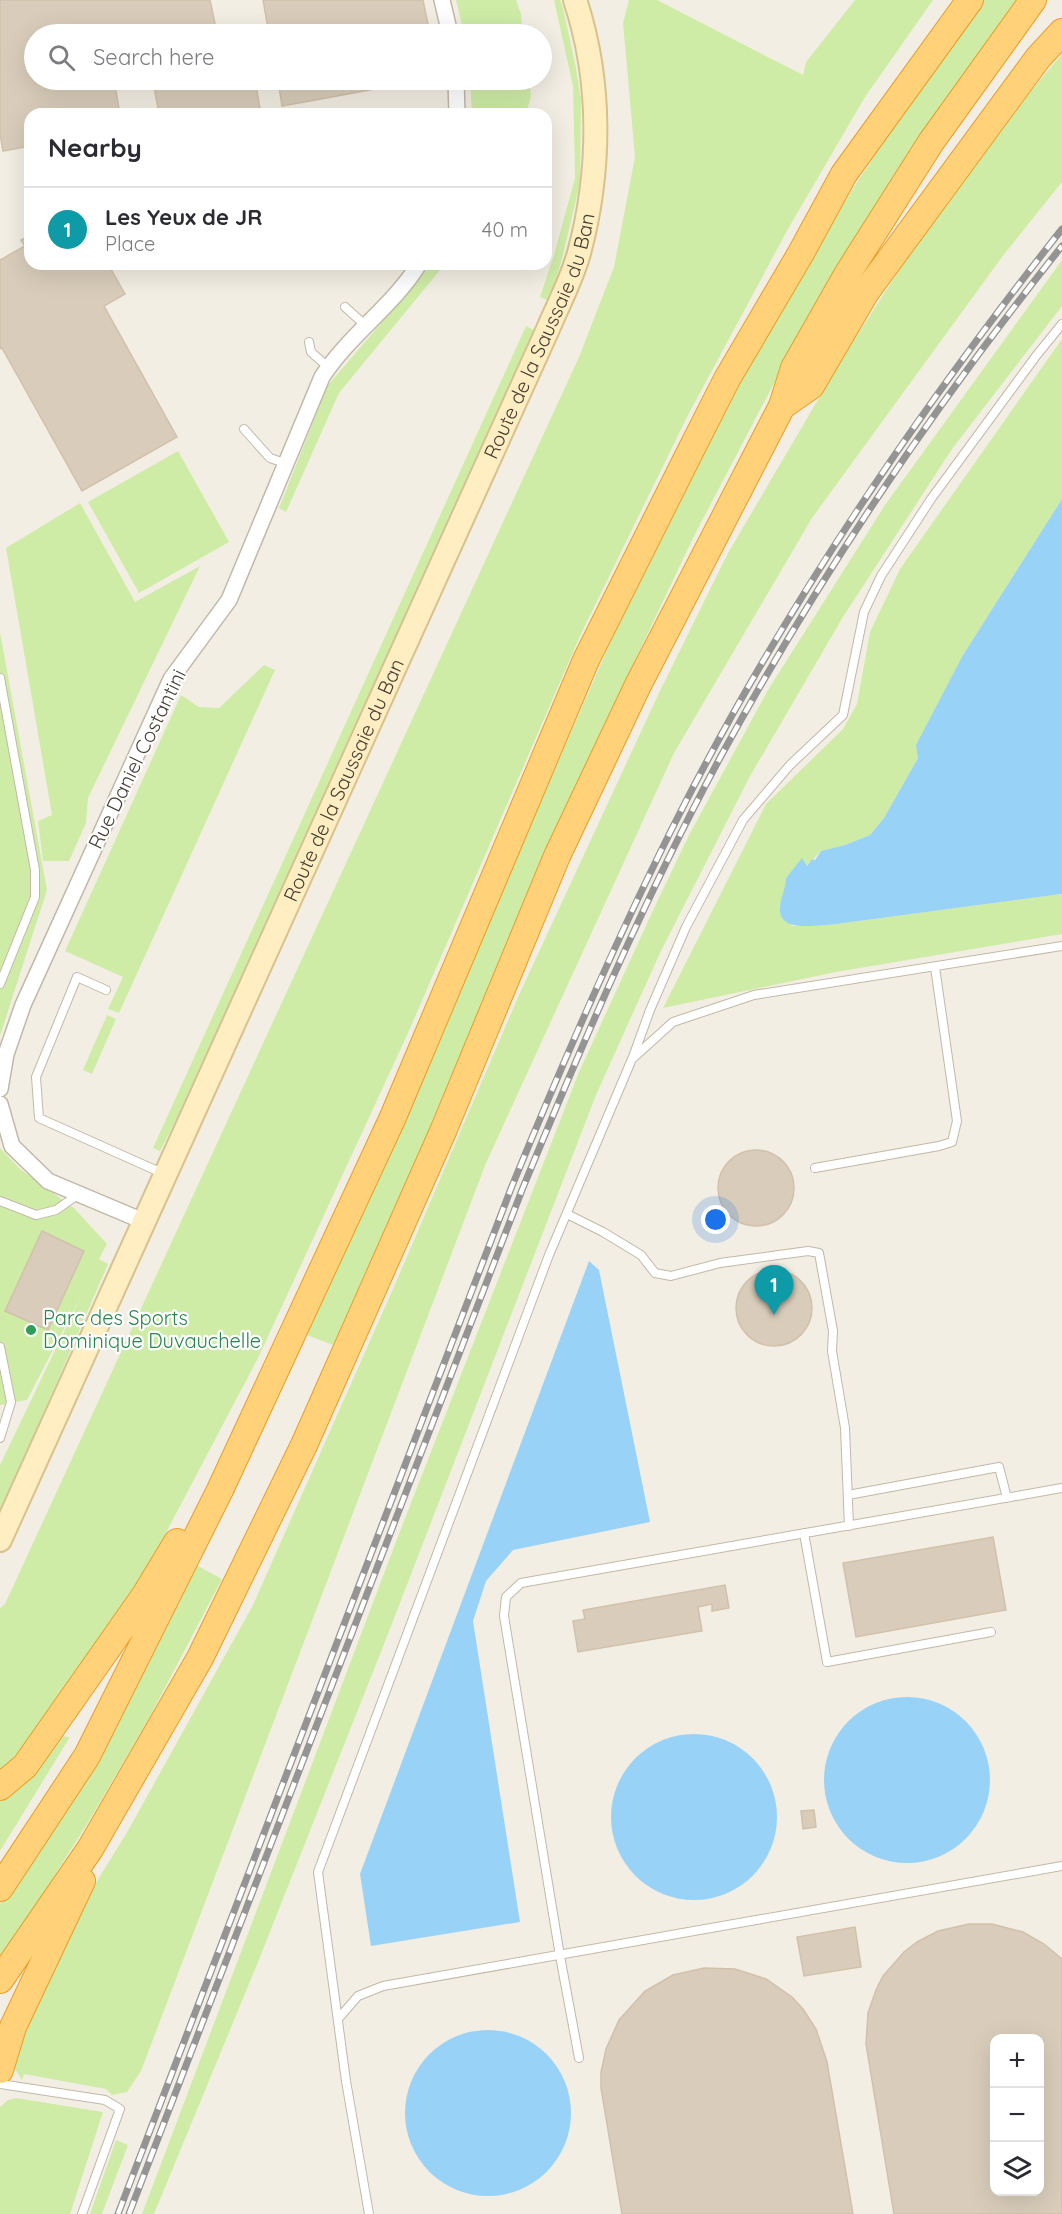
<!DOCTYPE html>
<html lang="en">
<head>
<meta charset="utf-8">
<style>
  :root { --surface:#fff; --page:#f7f7f7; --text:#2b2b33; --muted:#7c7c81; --line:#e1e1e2; --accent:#2563eb }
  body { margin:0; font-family:Quicksand,sans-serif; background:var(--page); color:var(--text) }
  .controls { position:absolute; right:18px; bottom:18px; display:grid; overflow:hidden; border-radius:12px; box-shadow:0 6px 24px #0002 }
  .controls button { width:54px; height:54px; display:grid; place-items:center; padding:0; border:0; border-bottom:2px solid var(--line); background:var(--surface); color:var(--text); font:30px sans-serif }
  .you { position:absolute; left:716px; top:1220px; width:21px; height:21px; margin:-15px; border:4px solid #fff; border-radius:50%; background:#1a73e8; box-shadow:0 0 0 9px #1a73e833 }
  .badge { display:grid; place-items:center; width:39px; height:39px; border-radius:50%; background:var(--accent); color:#fff; font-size:20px; font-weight:700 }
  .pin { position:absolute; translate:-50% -50px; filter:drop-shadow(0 2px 3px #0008) }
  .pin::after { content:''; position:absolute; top:32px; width:21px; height:18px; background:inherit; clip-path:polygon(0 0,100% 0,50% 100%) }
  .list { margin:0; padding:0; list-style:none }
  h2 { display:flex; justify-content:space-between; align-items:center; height:78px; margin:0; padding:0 24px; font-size:26px }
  h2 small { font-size:20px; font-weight:400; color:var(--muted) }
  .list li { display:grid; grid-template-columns:39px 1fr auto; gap:18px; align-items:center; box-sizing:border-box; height:84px; padding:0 24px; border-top:2px solid var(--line) }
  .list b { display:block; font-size:22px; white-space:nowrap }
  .list p { margin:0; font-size:20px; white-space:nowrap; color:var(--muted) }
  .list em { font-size:20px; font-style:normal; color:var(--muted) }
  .icon { flex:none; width:33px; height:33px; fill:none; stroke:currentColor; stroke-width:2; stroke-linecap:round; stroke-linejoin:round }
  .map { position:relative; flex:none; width:1062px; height:2214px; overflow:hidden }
  .search { position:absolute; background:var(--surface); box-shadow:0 6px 24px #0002; left:24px; top:24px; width:528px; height:66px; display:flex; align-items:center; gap:15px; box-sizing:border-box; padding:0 21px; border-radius:33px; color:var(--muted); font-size:22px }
  .panel { position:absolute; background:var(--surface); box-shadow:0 6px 24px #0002; left:24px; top:108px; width:528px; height:162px; border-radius:18px }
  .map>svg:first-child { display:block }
  .green { fill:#cfeca7 }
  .water { fill:#98d3f7 }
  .building { fill:#d9ccba; stroke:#d1c1aa; stroke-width:1.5; fill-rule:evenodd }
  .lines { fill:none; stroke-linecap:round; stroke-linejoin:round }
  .service-casing { stroke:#c2b8a8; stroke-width:10 }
  .minor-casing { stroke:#c2b8a8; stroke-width:18 }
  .secondary-casing { stroke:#d7c28e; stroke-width:26 }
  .trunk-casing { stroke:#eb9d25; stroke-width:28 }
  .service { stroke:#fff; stroke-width:8 }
  .minor { stroke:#fff; stroke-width:15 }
  .secondary { stroke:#ffeec1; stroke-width:22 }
  .trunk { stroke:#ffd179; stroke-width:26 }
  .rail-casing { stroke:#949494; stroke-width:7 }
  .rail { stroke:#fff; stroke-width:4.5; stroke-dasharray:14; stroke-linecap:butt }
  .leisure-dot { fill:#2e9e5b; stroke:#fff; stroke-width:2 }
  .labels { text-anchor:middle; stroke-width:4.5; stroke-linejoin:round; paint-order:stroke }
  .street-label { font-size:20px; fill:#453d33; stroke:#fff }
  .leisure-label { font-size:20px; fill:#27864d; stroke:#fff; text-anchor:start }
</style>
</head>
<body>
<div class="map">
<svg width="1062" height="2214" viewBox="0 0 1062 2214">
  <rect width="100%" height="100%" fill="#f3eee3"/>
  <path class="green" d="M456,0H516L521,14L523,34H464Z
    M554,0H560L563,8L575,63L581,99L580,183L562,259L549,301L540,297L554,255L575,178L573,86Z
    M629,0H657L803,75L806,62L855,0H933L865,97L788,229L688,415L580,636L408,1033L259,1356L149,1565L33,1738L0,1771V1608L5,1604L579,357L614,267L635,157L623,23Z
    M984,0H1019L952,97L898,168L805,324L694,536L607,719L550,857L333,1345L307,1335L650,552L719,416L794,280L886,138Z
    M1062,54V182L1002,257L812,518L674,753L486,1163L141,2071L127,2092L112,2095L106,2089L24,2074L22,2080L11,2063L30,2007L89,1894L129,1829L253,1605L396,1282L518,997L658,695L728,553L843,357L961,175Z
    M470,80H529L531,96L526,114H472Z
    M1062,260V306L952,449L843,617L749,778L660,953L596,1095L388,1634L258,1962L154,2214H142L397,1539L579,1072L656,904L689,835L768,690L885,505Z
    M432,264H445L339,393L286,512L279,508L328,385Z
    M526,326L536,331L204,1065L160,1151L153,1148Z
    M1062,339V499L963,655L918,758L884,818L870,835L845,845L821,851L806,866L802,859L786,878V887L779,907L792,926L829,925L1062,894V934L836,972L663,1008L766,804L843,729L857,704L870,632L900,569Z
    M178,451L229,542L139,593L88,502Z
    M80,503L135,602L200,566L88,798L86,823L69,861H43L38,821L52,815L6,548Z
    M0,632L47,890L0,1036Z
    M264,665L275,670L119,1013L108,1009L123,977L65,951L181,695L199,707L219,708Z
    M107,1015L116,1019L92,1074L83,1070Z
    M0,1148L20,1169L74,1208L107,1244L99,1259L108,1264L0,1514V1465L81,1296L27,1400L0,1405Z
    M196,1565L222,1579L148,1720L87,1824L0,1962V1904L57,1809Z
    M59,1736L70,1737L0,1851V1795Z
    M16,2098L103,2112L70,2214H0V2107L8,2100Z
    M116,2140L128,2145L102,2214H90Z"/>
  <path class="water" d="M1062,499V894L829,925C813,925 777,933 780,906C781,896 786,888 786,878L802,858L807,866L812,859L815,860L821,851L845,845L870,835L884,818L918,758L916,745L963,655Z
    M589,1261L599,1270L650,1522L513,1550L486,1581L473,1621L520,1922L371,1946L360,1874Z
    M824 1780a83 83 0 1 1 166 0a83 83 0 1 1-166 0Z
    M611 1817a83 83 0 1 1 166 0a83 83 0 1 1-166 0Z
    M405 2113a83 83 0 1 1 166 0a83 83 0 1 1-166 0Z"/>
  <path class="building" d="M0,0H210L217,33L34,34V80H114L120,114H30V146L3,151L0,134Z
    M263,0H423L430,34H269Z
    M189,80H255L261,114H159L154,86Z
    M278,80H424L282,106Z
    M30,235V264H108L125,294L104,306L177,437L82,491L2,348L0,349V260L25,246L21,240Z
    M718 1188a38 38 0 1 1 76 0a38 38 0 1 1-76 0Z
    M42,1231L84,1251L48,1330L5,1311Z
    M736 1308a38 38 0 1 1 76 0a38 38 0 1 1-76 0Z
    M993,1537L1006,1610L856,1637L843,1563Z
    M725,1585L729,1608L712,1611V1604L698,1607L702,1631L578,1652L573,1621L585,1619L583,1610Z
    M814,1810L816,1827L803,1829L801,1811Z
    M969,1924H992L1023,1932L1044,1944L1062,1959V2214H894L866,2044L868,2013L876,1990L883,1976L904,1952L917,1942L938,1931ZM994,2038H1040V2192H994Z
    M855,1927L861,1967L804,1976L797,1937Z
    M704,1968L735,1969L766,1979L792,1997L803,2009L816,2029L827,2062L853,2214H622L601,2088V2072L606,2049L619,2020L645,1991L673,1975Z"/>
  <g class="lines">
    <g class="service-casing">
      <path id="service" d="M345,307L365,325
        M309,342L311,352L328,367
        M244,429L270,458L287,464
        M0,678L35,870V897L0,984
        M106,990L77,977L36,1077L39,1118L162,1173
        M633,1057L650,1010L686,927L743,820L790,765L843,715L864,612L881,576L931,499L1036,356L1062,324
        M815,1168L939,1146L952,1142L957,1121L935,967
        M0,1201L36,1215L56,1210L79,1194
        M567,1214L603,1232L641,1255L655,1273L671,1276L720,1263L808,1251L819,1253L833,1331L832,1351L845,1428L849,1526
        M0,1347L11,1402L0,1438
        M848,1495L999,1467L1007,1498
        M804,1533L827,1662L991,1632
        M338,2019L358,1996L383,1986L1062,1866
        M579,2058L560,1956L504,1616L506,1597L521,1583L1062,1488
        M0,2084L105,2100L120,2109L82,2214
        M369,2214L346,2081L318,1872L549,1255L632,1059L673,1022L754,995L1062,946"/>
    </g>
    <g class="minor-casing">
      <path id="minor" d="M442,0L450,34
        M456,80L457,114
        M0,1089L6,1054L23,1005L171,679L229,600L322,377C349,335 393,306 419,264
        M0,1104L12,1146L48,1181L143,1221"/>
    </g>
    <g class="secondary-casing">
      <g id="secondary">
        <path id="s1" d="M0,1540L548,329C558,305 572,279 579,253C601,171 602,81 575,0"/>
      </g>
    </g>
    <g class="trunk-casing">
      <path id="trunk" d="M782,406L811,386L866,292L1038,58L1062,32
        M0,1787L25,1766L145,1595L177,1542
        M0,1888L87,1756L220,1490L393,1117L586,660L690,452L727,379L801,253L844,174L970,0
        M0,1980L90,1849L200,1658L304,1445L444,1129L557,856L638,685L782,406L794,368L848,273L931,142L1033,0
        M0,2070L13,2027L82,1881"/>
    </g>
    <use href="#service" class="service"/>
    <use href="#minor" class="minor"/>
    <use href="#secondary" class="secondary"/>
    <use href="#trunk" class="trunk"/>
    <g class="rail-casing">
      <path id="rail" d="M118,2214L512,1186C565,1057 620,930 684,805C789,600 919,410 1062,229
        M129,2214L522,1190C583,1042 645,897 721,756C819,576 934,406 1062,246"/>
    </g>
    <use href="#rail" class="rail"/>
  </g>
  <circle class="leisure-dot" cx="31" cy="1330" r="6"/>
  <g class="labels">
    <g class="street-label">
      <text dy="7" stroke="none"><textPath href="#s1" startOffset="1320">Route de la Saussaie du Ban</textPath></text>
      <text transform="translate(137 759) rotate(-64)" y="7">Rue Daniel Costantini</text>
      <text dy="7" stroke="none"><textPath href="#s1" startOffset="834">Route de la Saussaie du Ban</textPath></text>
    </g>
    <g class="leisure-label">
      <text x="43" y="1325">Parc des Sports<tspan x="43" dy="23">Dominique Duvauchelle</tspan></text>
    </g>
  </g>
</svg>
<div class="controls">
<button>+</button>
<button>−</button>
<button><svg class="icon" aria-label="layers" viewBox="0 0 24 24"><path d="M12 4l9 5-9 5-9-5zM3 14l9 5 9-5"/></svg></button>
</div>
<div class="you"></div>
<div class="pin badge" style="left:774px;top:1315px;background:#0f9aa8">1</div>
<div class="search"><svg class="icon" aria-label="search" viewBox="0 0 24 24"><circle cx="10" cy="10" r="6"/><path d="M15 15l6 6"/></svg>Search here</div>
<section class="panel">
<h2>Nearby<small></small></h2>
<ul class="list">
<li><span class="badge" style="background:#0f9aa8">1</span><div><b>Les Yeux de JR</b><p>Place</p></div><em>40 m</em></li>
</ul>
</section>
</div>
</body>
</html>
